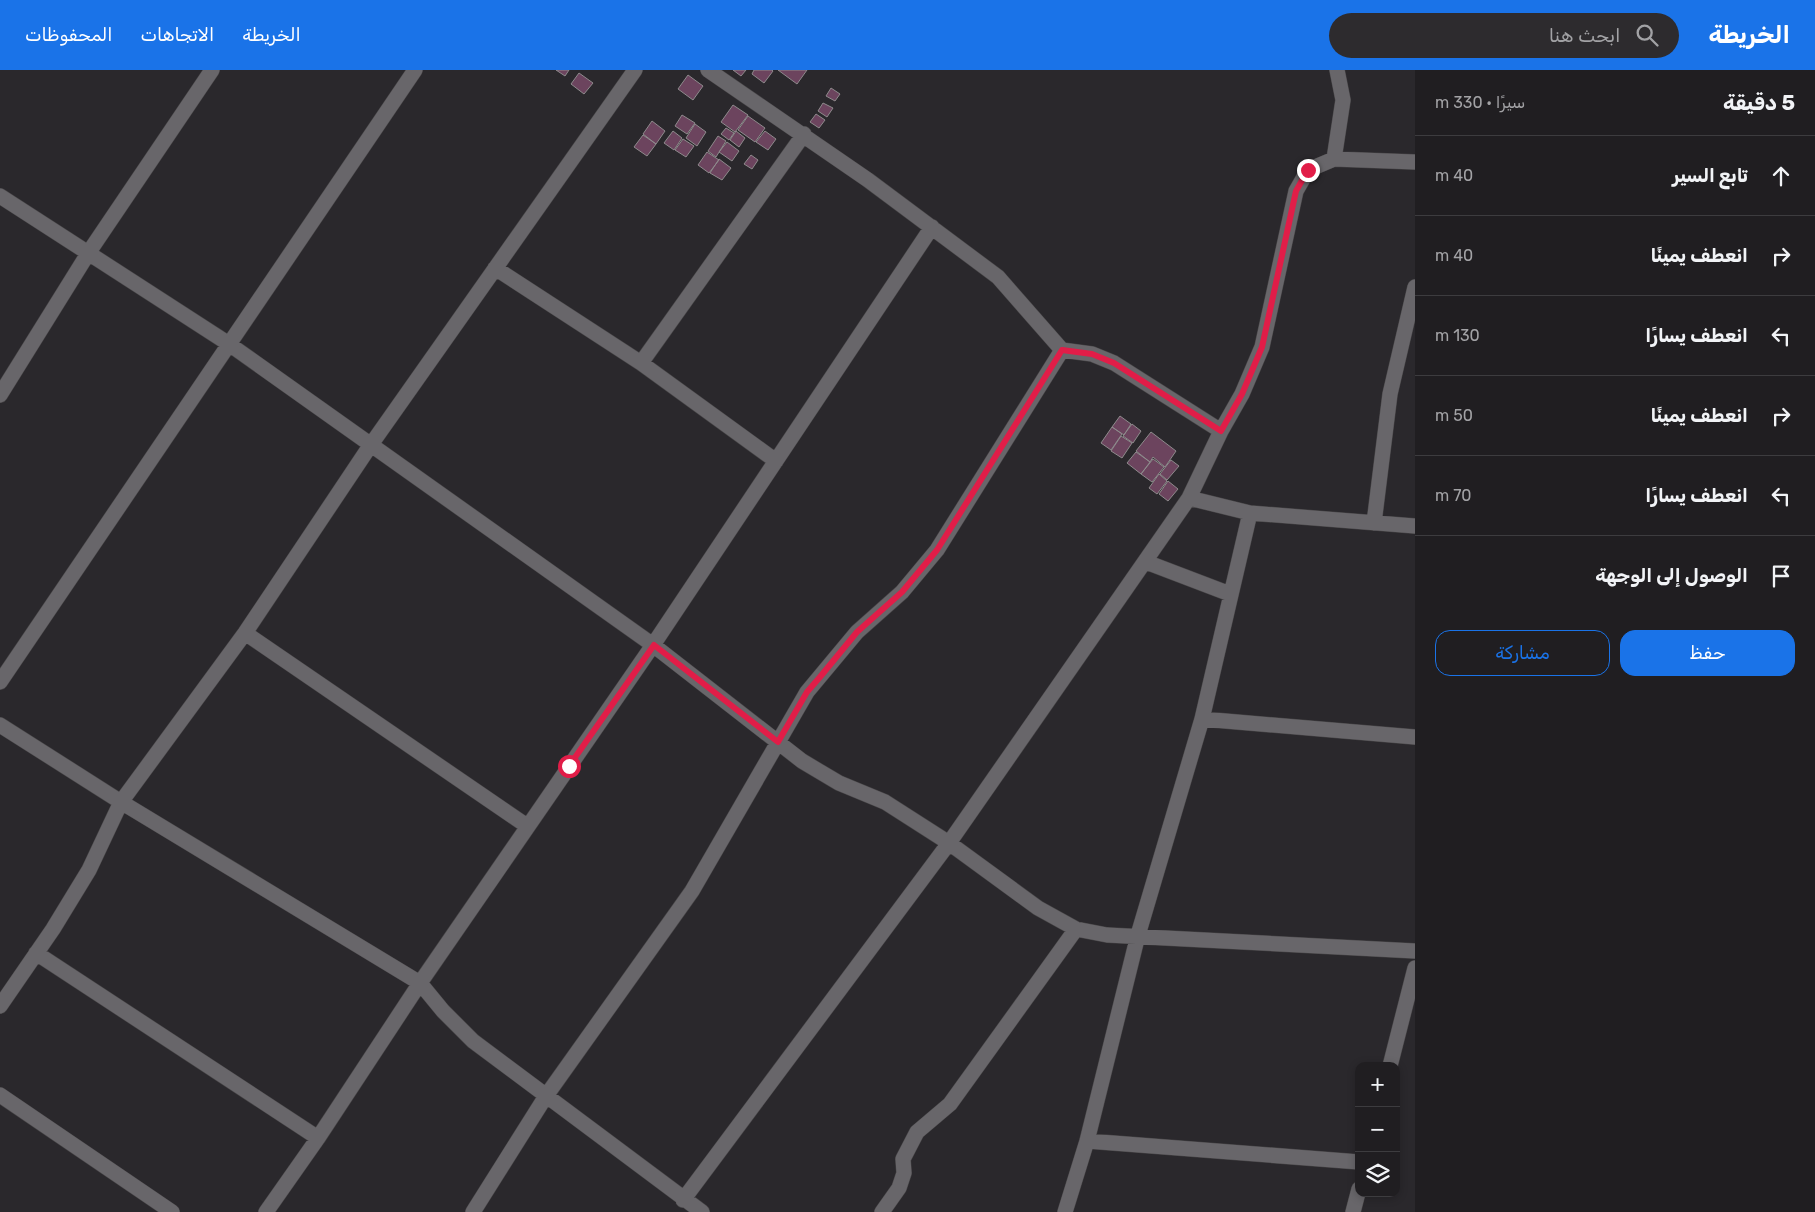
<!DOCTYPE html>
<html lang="ar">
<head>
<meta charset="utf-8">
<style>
  :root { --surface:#201e21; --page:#2d2b2e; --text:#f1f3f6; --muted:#a2a2a5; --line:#3d3c3f; --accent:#1a73e8 }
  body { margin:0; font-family:Rubik,Vazirmatn,sans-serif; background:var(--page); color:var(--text); direction:rtl }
  .controls { position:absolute; right:15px; bottom:15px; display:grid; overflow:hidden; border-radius:10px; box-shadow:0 2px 8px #0003 }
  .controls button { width:45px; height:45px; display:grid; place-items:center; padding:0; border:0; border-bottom:1px solid var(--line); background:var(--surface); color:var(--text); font:25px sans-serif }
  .stop { position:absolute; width:15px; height:15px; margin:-11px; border:4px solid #e11d48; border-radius:50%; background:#fff }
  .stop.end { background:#e11d48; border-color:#fff; box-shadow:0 1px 5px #0008 }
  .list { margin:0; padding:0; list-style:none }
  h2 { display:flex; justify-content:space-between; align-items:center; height:65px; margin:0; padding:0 20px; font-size:21px }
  h2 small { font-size:16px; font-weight:400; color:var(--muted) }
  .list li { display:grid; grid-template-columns:32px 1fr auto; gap:15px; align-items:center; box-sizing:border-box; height:80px; padding:0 20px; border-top:1px solid var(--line) }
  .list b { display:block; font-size:19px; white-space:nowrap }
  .list em { font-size:16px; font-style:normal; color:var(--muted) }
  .actions { display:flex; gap:10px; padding:15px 20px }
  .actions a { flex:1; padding:11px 0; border:1px solid var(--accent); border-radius:15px; text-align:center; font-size:18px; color:var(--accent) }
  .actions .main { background:var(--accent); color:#fff }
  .icon { flex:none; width:28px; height:28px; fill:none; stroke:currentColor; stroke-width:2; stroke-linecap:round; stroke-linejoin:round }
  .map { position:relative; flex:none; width:1415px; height:1142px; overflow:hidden; direction:ltr }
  header { display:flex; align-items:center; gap:30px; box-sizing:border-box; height:70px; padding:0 25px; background:var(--accent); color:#fff }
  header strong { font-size:24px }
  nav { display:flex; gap:28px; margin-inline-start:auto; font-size:18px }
  .search { width:350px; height:45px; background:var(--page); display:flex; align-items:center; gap:12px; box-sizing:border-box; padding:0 18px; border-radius:28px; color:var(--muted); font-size:19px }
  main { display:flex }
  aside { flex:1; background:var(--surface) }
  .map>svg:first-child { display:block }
  .building { fill:#6c445e; stroke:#8e8a8c }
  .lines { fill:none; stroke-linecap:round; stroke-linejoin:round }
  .minor-casing { stroke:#474547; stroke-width:16 }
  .minor { stroke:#68666a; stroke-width:15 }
  .route { stroke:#e11d48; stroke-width:6 }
</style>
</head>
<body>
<header>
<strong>الخريطة</strong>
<div class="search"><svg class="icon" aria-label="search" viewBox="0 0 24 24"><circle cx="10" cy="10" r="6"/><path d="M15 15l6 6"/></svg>ابحث هنا</div>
<nav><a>الخريطة</a><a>الاتجاهات</a><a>المحفوظات</a></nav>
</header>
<main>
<aside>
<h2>5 دقيقة<small>سيرًا · 330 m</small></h2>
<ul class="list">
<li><svg class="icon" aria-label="ahead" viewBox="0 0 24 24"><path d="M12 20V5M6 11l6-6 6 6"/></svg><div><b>تابع السير</b></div><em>40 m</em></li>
<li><svg class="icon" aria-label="right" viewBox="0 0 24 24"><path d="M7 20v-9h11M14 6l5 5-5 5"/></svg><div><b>انعطف يمينًا</b></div><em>40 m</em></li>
<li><svg class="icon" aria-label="left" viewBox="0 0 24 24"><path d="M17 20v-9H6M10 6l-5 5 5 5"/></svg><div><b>انعطف يسارًا</b></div><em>130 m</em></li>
<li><svg class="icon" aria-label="right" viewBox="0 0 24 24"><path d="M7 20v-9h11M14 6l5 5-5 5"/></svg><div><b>انعطف يمينًا</b></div><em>50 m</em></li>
<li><svg class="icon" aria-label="left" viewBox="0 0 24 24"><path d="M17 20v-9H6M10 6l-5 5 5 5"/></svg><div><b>انعطف يسارًا</b></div><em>70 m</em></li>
<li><svg class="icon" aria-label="arrive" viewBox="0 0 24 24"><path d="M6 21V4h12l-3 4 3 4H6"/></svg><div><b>الوصول إلى الوجهة</b></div></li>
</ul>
<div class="actions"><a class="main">حفظ</a><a>مشاركة</a></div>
</aside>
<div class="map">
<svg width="1415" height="1142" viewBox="0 0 1415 1142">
  <rect width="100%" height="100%" fill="#2a282c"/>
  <path class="building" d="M556,0H569L565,6Z
    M733,0H746L741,6Z
    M754,0H772L773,1L764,13L752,4Z
    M778,0H807L797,14Z
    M579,3L593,13L584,24L571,14Z
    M688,5L703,16L693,30L678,19Z
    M831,18L840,24L835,31L826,26Z
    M823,33L833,38L827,47L818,41Z
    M733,35L748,45L735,62L721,52Z
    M816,44L825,50L819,58L810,52Z
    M682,45L695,53L687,64L675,56Z
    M748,46L765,58L755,72L738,60Z
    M652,51L665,61L656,74L643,64Z
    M695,54L706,62L697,76L686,68Z
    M726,58L734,63L729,70L721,64Z
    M673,61L682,68L674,80L664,73Z
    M736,61L745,68L739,77L730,70Z
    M765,61L776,69L768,80L756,72Z
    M643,65L656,74L647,86L634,77Z
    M718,66L726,71L716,87L708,81Z
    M683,69L694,76L686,87L675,80Z
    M727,72L739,81L732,91L719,82Z
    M707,82L719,90L709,103L698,95Z
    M751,85L758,90L752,99L744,94Z
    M719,89L731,98L722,110L710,103Z
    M1120,346L1131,354L1124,365L1112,357Z
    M1132,354L1141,361L1133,373L1123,366Z
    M1112,357L1122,364L1111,380L1101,373Z
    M1151,362L1176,381L1165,397L1153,387L1150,392L1136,381Z
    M1121,366L1132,373L1122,388L1111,381Z
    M1136,382L1150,392L1141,404L1127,393Z
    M1153,389L1164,397L1152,412L1141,404Z
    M1171,390L1179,396L1167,410L1160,404Z
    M1159,404L1167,411L1157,424L1149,418Z
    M1168,411L1178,419L1168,431L1159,424Z"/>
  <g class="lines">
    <g class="minor-casing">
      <path id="minor" d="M708,0L868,110L998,207L1062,280L1092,284L1114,293L1221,361
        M1334,89L1343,30L1337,0
        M0,126L229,274L653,575L802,691L839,713L885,732L949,773L1038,838L1076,859L1107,865L1415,881
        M495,198L641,293L776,391
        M641,293L804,64
        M0,325L89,182L212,0
        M1189,428L1250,443L1415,456
        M1374,453L1390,324L1415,217
        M1146,492L1230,524
        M245,563L527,756
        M0,612L415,0
        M1202,649L1415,667
        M0,655L121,732L420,913L443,941L473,971L702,1142
        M36,883L318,1068
        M0,936L53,859L89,800L121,732L245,563L370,376L635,0
        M1390,996L1415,898
        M0,1025L172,1142
        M1087,1071L1359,1092
        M683,1130L949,773L1189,428L1221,361L1242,324L1262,277L1296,121L1308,100L1334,89L1415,92
        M266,1142L318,1068L420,913L653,575L932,157
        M473,1142L546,1026L692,821L807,622L857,562L902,522L937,480L1062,280
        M882,1142L899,1118L904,1103L903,1089L917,1062L950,1034L1076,859
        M1065,1142L1087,1071L1138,865L1202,649L1250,443
        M1353,1142L1359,1119"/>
    </g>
    <use href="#minor" class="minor"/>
  </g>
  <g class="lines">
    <path class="route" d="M569,696L654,575L778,672L807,622L820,607L857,562L902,522L937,480L1062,280L1092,284L1114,293L1221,361L1242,324L1262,277L1296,121L1308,100"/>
  </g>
</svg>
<div class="controls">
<button>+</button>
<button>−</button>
<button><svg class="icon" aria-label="layers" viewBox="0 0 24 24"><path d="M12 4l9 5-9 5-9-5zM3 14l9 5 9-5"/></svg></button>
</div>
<div class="stop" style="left:569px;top:696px"></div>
<div class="stop end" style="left:1308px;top:100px"></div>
</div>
</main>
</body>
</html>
